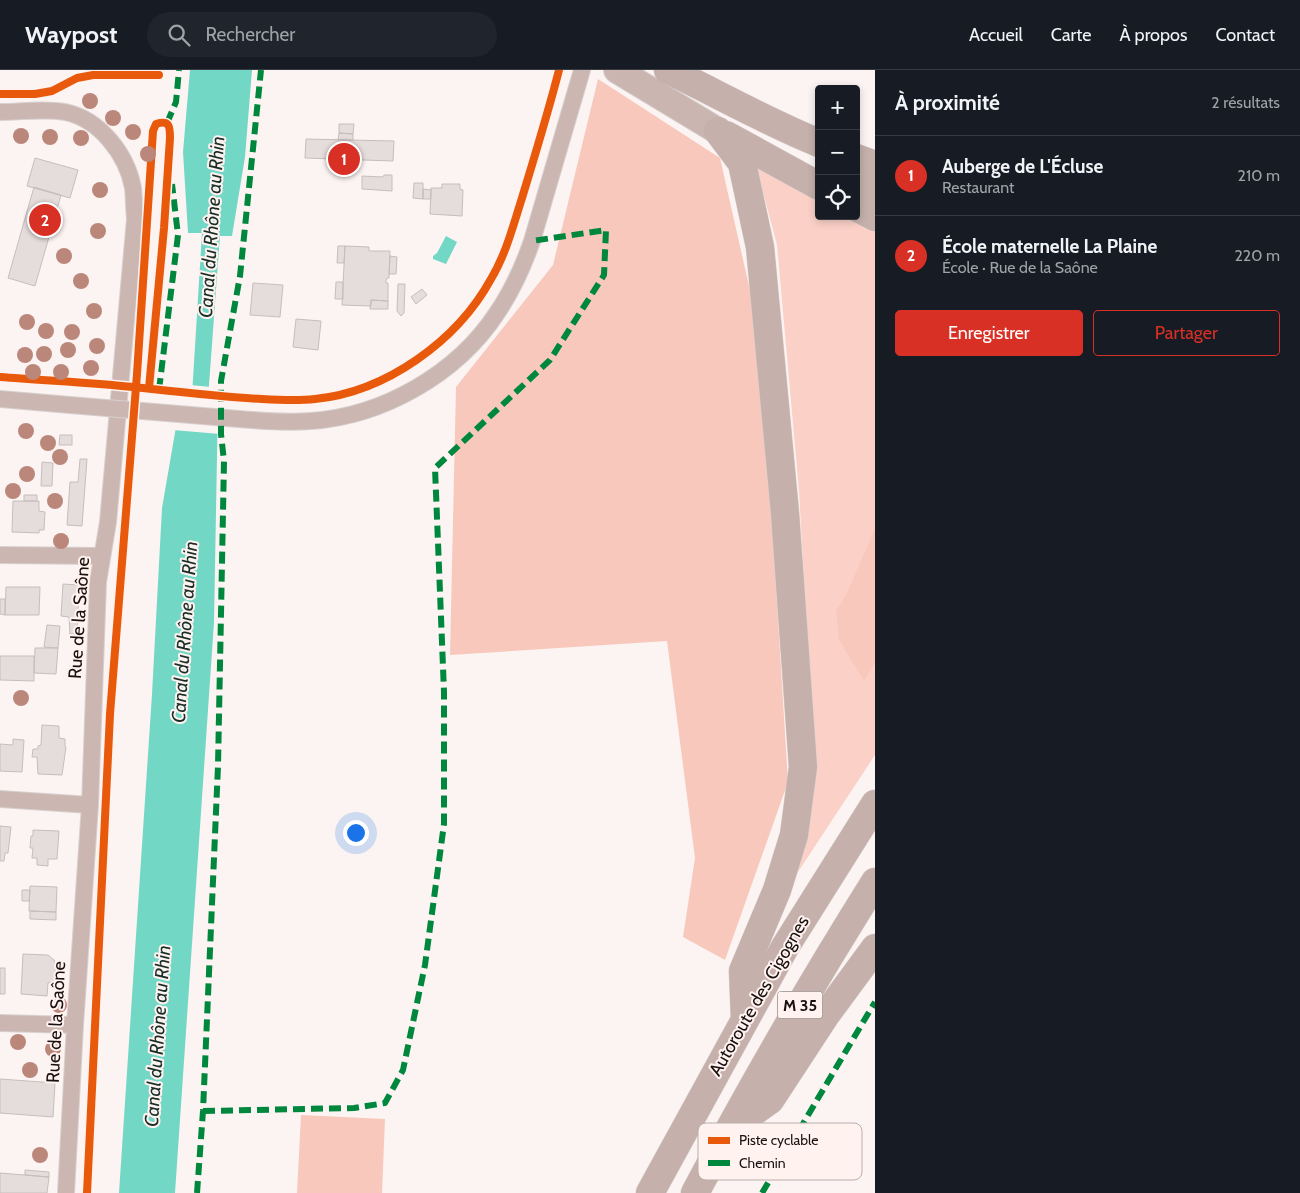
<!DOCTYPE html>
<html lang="fr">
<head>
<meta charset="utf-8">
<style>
  :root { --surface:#171b24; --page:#20242c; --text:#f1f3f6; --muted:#9ea1a6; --line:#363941; --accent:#d93025 }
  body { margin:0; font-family:Cabin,sans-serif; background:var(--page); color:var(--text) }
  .controls { position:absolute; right:15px; top:15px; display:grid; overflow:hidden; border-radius:5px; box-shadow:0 2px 8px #0003 }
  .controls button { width:45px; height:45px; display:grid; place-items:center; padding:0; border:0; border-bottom:1px solid var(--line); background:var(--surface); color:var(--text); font:25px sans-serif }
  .you { position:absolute; left:355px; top:762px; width:18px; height:18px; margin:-12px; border:4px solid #fff; border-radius:50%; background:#1a73e8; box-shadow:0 0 0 8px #1a73e833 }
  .badge { display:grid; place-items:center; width:32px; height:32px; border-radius:50%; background:var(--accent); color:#fff; font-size:16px; font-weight:700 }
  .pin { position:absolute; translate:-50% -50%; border:2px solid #fff; box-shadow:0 1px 5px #0006 }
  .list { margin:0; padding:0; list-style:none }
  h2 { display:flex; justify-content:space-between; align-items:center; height:65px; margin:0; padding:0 20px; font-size:21px }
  h2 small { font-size:16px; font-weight:400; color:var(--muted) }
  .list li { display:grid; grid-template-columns:32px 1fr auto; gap:15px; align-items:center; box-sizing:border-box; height:80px; padding:0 20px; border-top:1px solid var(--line) }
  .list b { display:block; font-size:19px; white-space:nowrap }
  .list p { margin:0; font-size:16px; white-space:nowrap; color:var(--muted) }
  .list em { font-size:16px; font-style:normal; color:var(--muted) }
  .actions { display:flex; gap:10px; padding:15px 20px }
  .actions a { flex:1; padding:11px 0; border:1px solid var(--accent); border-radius:5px; text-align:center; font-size:18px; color:var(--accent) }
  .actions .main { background:var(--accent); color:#fff }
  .icon { flex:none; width:28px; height:28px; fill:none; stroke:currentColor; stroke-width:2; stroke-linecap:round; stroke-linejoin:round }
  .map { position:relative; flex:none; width:875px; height:1123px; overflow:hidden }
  header { display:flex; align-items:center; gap:30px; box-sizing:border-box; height:70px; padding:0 25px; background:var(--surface); border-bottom:1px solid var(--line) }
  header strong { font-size:24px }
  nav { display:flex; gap:28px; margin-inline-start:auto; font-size:18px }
  .search { width:350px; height:45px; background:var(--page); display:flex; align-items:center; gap:12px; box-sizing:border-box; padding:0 18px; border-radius:28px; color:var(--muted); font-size:19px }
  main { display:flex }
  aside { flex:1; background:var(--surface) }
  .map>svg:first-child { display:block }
  .green { fill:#fbd1c7 }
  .forest { fill:#f8c8bc }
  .water { fill:#73d7c5 }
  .pier { fill:#fcf4f2 }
  .building { fill:#e5dddb; stroke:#c5bebc }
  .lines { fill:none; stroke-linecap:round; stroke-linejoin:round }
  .street-casing { stroke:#d7d1cf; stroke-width:18 }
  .primary-casing { stroke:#d7d1cf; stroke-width:28 }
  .highway-casing { stroke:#d7d1cf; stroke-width:29 }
  .street { stroke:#cbb6b1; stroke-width:16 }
  .primary { stroke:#cbb5b1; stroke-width:26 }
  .highway { stroke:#c5b0ab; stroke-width:28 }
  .street-bridge-casing { stroke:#d7d1cf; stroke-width:18; stroke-linecap:butt }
  .street-bridge { stroke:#cbb6b1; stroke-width:16 }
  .quiet { stroke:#00873e; stroke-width:6; stroke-dasharray:12 6; stroke-linecap:butt }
  .cycleway-casing { stroke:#fff2ef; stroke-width:11 }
  .cycleway { stroke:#e8590c; stroke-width:8 }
  .tree { fill:#bb877b }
  .labels { text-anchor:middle; stroke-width:4; stroke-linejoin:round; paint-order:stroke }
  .shield { fill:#fff2ef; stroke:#5d5452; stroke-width:1 }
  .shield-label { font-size:16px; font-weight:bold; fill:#18110f }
  .street-label { font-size:18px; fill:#18110f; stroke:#fff2ef }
  .water-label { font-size:19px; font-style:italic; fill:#172e29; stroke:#fff2ef }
  .key { fill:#fff2ef; stroke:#baaeac; stroke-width:1 }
  .key-label { font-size:14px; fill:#18110f }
</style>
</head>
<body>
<header>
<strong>Waypost</strong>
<div class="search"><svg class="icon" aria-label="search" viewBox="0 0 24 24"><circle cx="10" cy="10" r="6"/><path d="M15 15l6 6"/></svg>Rechercher</div>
<nav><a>Accueil</a><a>Carte</a><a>À propos</a><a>Contact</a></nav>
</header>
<main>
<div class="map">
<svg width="875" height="1123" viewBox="0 0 875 1123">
  <rect width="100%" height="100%" fill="#fcf4f2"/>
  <path class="green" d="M778,94L819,100V146H856V106L875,109V685L796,805L815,708L799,421L777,175L756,96Z"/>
  <path class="forest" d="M598,9L720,88L754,238L772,451L788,712L725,890L683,867L695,788L667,571L450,585L456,317L553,195Z
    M875,459V593L864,611L839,570L836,541L846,525Z
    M301,1045L385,1049L382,1123H297Z"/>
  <path class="water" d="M190,0H252L245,87L232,166H220L209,315L208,326L218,331L214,552L175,1123H119L152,624L162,438L181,328L192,325L202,163H188L183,82Z
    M446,166L457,172L446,194L433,189V186L437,183Z"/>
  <path class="pier" d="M190,315L211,317L210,325L212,328L220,329V364L173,360L179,327L189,324Z"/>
  <path class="building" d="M339,54H354L353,64L339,63Z
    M339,63L353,64V70H338Z
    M306,69L394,71L393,91L305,88Z
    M35,88L78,100L70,128L27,116Z
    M384,105H392V121L362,119V106L383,107Z
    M414,113H423V129L413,128Z
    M442,114H460V119L463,120L462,146L430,144L431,118H442Z
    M34,117L61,125L35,216L8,208Z
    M423,119L431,120V129H423Z
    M338,176H345L344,193H337Z
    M345,176L369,177V181H390L389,208H387L386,210V213H388V231L371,230V236L342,235Z
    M390,186L397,187L396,204H389Z
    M336,212H343V229H335Z
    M253,213L283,215L280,247L250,245Z
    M398,214H405L404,243L401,246L397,241Z
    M422,219L427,225L416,234L411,227Z
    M371,230L388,231V239H370Z
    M296,249L321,251L318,280L293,277Z
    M60,365H72V375H59Z
    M80,389H87L82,456L67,455L70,412H78Z
    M42,392L53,393L52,416H41Z
    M24,425H37V431H24Z
    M13,431H39V441L45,442L44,460H39V463L12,462Z
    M63,514L79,515L77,564H70L69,547L61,546Z
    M6,517H40L39,545H5Z
    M0,529H5V545L0,544Z
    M47,555L60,556L58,578L44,577Z
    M35,578H58L56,604L34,603Z
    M0,586H34V611L0,610Z
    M42,655L59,656V668L65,669V677H66L62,705L38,704L37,687H32L33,679H38V676L41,675Z
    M13,669L24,670L22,702L0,701V674L13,675Z
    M0,756L11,757L8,783H5L4,791H0Z
    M33,760L59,761L57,789H48V796L37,795V788H32L33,778H30L31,766H33Z
    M30,816L57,817L56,842L29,841Z
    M22,820H30L29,831H22Z
    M30,841L56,842V850L30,849Z
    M23,884L48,885L54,890L56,895L54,912L48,913L47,926L21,924Z
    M0,898H5V924H0Z
    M0,1009L55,1013L53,1047L0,1043Z
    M25,1100L49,1102V1107L25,1105Z
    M0,1103L49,1107L47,1123H0Z"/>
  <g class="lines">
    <g class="street-casing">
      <path id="street" d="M0,42C21,42 44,38 65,42C100,49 127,85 133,118C134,128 134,139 135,149L108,452L98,512L90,735L75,955L66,1123
        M0,329L70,335
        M239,349C263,351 287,353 311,351C383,346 457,304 497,243C512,221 523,197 532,171L582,0
        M0,485L102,486
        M0,729L90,735
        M0,953L75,955"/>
    </g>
    <g class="primary-casing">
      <path id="primary" d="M617,0L718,61"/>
    </g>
    <g class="highway-casing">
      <path id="highway" d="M668,0C718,24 767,52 819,73
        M718,61L742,93L760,177L785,443L803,697L794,765L777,820L743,901L745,950
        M726,65L819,116
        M856,88L875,95
        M856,114L875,125
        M856,137L875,147
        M735,1055L770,1030L825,946L875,878
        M650,1123L785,877L875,734
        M695,1123C751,1017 811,914 875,812"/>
    </g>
    <use href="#street" class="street"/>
    <use href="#primary" class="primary"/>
    <use href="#highway" class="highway"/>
    <g class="street-bridge-casing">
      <path id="street-bridge" d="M70,335L239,349"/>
    </g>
    <use href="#street-bridge" class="street-bridge"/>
    <path class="quiet" d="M167,53L176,32L179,0
      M159,320L178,165L172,114
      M203,1041L354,1038L385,1033L403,1000L425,895L444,754V622L435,398L550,290L604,205L606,160L532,171
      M197,1123L203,1041L218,696L224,391L221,364V311L240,206L261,0
      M762,1123L875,932"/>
    <g class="cycleway-casing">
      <path id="cycleway" d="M0,24H35L52,21L77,8L93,5H159
        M0,307C51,311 101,313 152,319C188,323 225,327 262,329C279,330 297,331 315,329C386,322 457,271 491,209C506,184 513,156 522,128C535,85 548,43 559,0
        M87,1123L110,644L137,304L153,61L156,54C169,50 170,55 170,68L164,158L149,318"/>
    </g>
    <use href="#cycleway" class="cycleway"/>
  </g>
  <g class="tree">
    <circle cx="90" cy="31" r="8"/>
    <circle cx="113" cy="48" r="8"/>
    <circle cx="133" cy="62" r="8"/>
    <circle cx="21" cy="66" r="8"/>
    <circle cx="50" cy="67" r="8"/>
    <circle cx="81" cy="68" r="8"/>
    <circle cx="148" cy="84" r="8"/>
    <circle cx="100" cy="120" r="8"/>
    <circle cx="98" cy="161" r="8"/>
    <circle cx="64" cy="186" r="8"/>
    <circle cx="81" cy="211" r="8"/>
    <circle cx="94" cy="241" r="8"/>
    <circle cx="27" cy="252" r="8"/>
    <circle cx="46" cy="261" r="8"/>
    <circle cx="72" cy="262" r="8"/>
    <circle cx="97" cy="276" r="8"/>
    <circle cx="68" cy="280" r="8"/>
    <circle cx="44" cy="284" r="8"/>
    <circle cx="25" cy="285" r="8"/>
    <circle cx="91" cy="298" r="8"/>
    <circle cx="33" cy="302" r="8"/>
    <circle cx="61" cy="302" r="8"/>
    <circle cx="26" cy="361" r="8"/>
    <circle cx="48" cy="373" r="8"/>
    <circle cx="60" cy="387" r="8"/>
    <circle cx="27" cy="404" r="8"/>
    <circle cx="13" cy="421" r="8"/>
    <circle cx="55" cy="431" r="8"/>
    <circle cx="61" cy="471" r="8"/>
    <circle cx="21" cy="628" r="8"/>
    <circle cx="59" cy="935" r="8"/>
    <circle cx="18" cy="972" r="8"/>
    <circle cx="53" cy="979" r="8"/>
    <circle cx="30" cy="1000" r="8"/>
    <circle cx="40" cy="1085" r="8"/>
  </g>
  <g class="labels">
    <rect class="shield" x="777.5" y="921.5" width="45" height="27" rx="4"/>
    <g class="shield-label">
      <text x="800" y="941">M 35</text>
    </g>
    <g class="street-label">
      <text transform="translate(79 548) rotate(-86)" y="6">Rue de la Saône</text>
      <text transform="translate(759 926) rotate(-60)" y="6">Autoroute des Cigognes</text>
      <text transform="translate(56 952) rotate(-87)" y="6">Rue de la Saône</text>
    </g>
    <g class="water-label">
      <text transform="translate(211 157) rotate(-86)" y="7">Canal du Rhône au Rhin</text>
      <text transform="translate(184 562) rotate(-86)" y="7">Canal du Rhône au Rhin</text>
      <text transform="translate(157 966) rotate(-86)" y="7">Canal du Rhône au Rhin</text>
    </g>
  </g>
  <rect x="698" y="1053" width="164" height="57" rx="8" class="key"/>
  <rect x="708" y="1067" width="22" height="7" fill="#e8590c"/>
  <rect x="708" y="1090" width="22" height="6" fill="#00873e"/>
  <g class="key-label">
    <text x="739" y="1075">Piste cyclable</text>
    <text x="739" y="1098">Chemin</text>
  </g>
</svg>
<div class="controls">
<button>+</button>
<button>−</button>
<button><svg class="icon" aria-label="locate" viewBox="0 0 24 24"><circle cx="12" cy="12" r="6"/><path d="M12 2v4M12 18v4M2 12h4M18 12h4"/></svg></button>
</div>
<div class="you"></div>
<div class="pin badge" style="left:344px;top:89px">1</div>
<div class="pin badge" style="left:45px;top:150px">2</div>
</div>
<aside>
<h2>À proximité<small>2 résultats</small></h2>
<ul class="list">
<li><span class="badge">1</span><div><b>Auberge de L'Écluse</b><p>Restaurant</p></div><em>210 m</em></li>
<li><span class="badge">2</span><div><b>École maternelle La Plaine</b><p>École · Rue de la Saône</p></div><em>220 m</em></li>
</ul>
<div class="actions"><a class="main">Enregistrer</a><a>Partager</a></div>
</aside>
</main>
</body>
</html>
